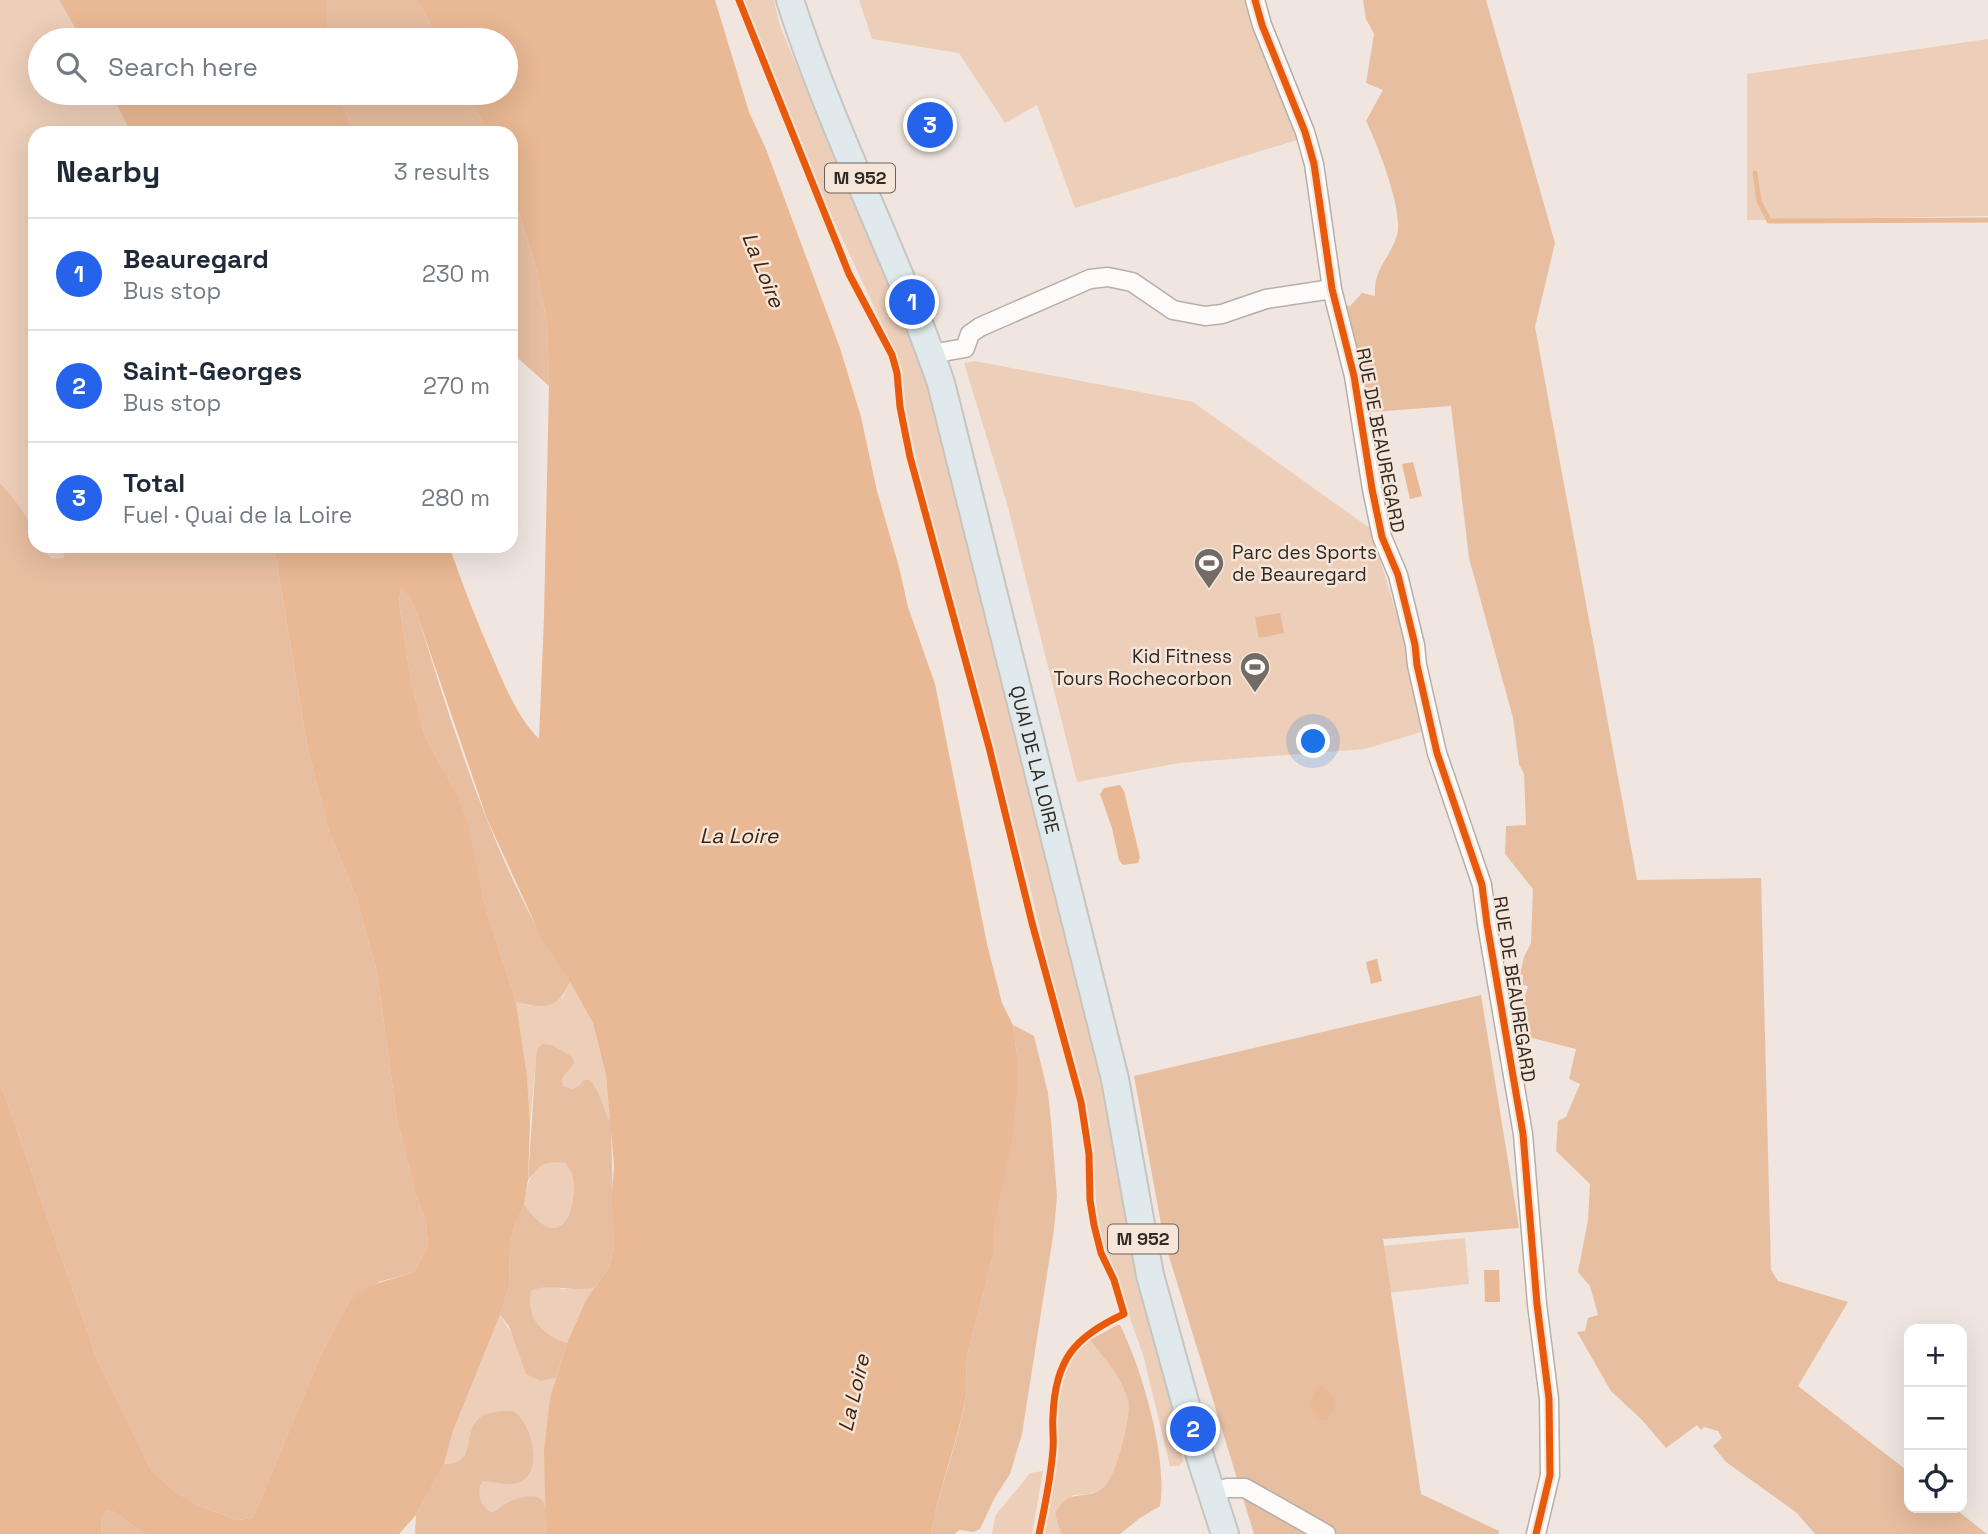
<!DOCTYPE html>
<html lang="en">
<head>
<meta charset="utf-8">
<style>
  :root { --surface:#fff; --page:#f2f2f3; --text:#1f2937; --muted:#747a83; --line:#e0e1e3; --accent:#2563eb }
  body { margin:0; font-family:"Space Grotesk",sans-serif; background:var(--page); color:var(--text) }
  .controls { position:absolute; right:21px; bottom:21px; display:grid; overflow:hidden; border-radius:14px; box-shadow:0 7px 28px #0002 }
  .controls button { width:63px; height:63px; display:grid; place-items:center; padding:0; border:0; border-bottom:2px solid var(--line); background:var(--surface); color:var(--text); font:35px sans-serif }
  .you { position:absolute; left:1314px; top:742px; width:24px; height:24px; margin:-18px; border:5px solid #fff; border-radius:50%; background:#1a73e8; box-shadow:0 0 0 10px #1a73e833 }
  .badge { display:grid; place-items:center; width:46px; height:46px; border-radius:50%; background:var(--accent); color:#fff; font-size:23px; font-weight:700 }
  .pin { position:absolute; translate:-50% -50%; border:4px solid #fff; box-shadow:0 2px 7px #0006 }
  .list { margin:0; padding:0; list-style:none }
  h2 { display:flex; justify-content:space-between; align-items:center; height:91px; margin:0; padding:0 28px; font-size:30px }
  h2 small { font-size:23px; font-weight:400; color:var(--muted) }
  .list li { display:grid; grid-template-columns:46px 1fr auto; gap:21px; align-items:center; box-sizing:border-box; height:112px; padding:0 28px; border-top:2px solid var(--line) }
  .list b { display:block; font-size:26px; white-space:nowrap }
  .list p { margin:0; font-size:23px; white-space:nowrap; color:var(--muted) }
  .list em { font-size:23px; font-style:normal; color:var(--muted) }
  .icon { flex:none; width:38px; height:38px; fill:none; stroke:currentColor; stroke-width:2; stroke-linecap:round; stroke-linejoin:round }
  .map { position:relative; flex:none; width:1988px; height:1534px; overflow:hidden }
  .search { position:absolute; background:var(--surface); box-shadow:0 7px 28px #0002; left:28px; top:28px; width:490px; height:77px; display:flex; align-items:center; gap:18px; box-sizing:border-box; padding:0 24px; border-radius:38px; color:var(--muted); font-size:26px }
  .panel { position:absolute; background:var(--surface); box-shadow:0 7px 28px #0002; left:28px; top:126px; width:490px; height:427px; border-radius:21px }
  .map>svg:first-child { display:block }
  .green { fill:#ecceb9 }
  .forest { fill:#e7bea0 }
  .water { fill:#e9b894 }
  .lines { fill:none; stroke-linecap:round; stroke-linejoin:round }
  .stream { stroke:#e9b894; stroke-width:5 }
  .street-casing { stroke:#b6aea9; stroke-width:21 }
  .primary-casing { stroke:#c8c4c0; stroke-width:30 }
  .street { stroke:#fdfbfa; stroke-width:18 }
  .primary { stroke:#e0eaec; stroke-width:26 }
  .cycleway-casing { stroke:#f6e5d9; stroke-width:11 }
  .cycleway { stroke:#e8590c; stroke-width:7 }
  .labels { text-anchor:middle; stroke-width:5; stroke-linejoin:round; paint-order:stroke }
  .shield { fill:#f6e5d9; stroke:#6b625b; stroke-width:2 }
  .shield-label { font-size:18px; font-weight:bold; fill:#302a25 }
  .street-label { font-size:19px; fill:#302a25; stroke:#f6e5d9 }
  .poi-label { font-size:19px; fill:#302a25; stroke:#f6e5d9; text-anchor:start }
  .water-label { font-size:21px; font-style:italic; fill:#3d220d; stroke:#f6e5d9 }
</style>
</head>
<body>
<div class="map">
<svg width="1988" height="1534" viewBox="0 0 1988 1534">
  <rect width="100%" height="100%" fill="#f0e6df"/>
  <path class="green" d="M0,0H59L82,40H40V93H111L131,133H35V535L25,517L0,483Z
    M745,0H774L780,26L931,385L1101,1062L1124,1187L1183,1461L1179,1466H1170L1144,1358L1099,1230L1089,1135L1076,1063L1058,1003L1029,883L919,471L906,411L902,373L896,354L819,189L757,36Z
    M859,0H1253L1300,139L1075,208L1037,105L1005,123L959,53L872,39Z
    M1988,39V216L1747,220V74Z
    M974,361L1193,402L1371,529L1431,729L1365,749L1179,763L1077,782L1008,507L964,363Z
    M41,546H68L63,558L52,559Z
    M570,982L593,1023L606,1075L611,1123L603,1111L595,1085L572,1089L563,1086L562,1078L536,1059L530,1124L527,1076L516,1002L531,1006L563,997Z
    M552,1161L565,1163C567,1166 570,1168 571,1172C578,1186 572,1236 548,1227C538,1223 531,1213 524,1205C528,1182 528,1171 552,1161Z
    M1465,1238L1469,1284L1377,1294L1372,1247Z
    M551,1286L562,1289L595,1287L586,1300L567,1343C542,1335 526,1318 531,1291L537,1288Z
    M500,1315L541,1381L556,1378C544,1420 545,1463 545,1506L541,1500L505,1504L491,1512C480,1507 479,1497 480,1486L483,1481H491L501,1411C493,1412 485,1413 479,1418C461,1435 478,1464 444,1464L453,1431Z
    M1090,1340C1104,1358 1123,1377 1128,1400C1132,1414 1116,1477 1104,1487C1094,1495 1085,1494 1073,1495L1055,1514L1061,1534H1042L1053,1483L1060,1390L1073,1352Z
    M1043,1471L1032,1534H992L995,1516L1030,1473Z"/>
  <path class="forest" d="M327,0H417L439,40H327Z
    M1363,0H1486L1555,243L1535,327L1637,880L1761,878L1771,1270L1778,1281L1848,1302L1798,1386L1909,1472V1508H1954L1987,1534H1815L1797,1513L1726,1462L1713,1446L1722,1438L1718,1431L1704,1427L1701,1430L1697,1425L1666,1448L1642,1420L1611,1391L1577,1332L1585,1331L1588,1318L1598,1315L1590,1286L1578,1272L1588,1220L1590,1184L1556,1151L1558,1121L1566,1117L1580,1084L1569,1079L1576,1049L1520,1035L1522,1015L1520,1013L1528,986L1523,985V975L1520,974L1524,957L1531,943L1533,889L1505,854L1506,826L1526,825L1524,774L1519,764L1513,718L1469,558L1451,406L1359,413L1334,302L1350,306L1362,293L1375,296C1373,268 1390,259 1397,235C1404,212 1377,143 1366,121L1383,90L1366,83L1374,34L1366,19Z
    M339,93H467L488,133H353Z
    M511,187L536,267L547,322L549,386L511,352Z
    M0,483C15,500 35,523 35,546H41L52,559L63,558L68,546H274L308,750L329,831L356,896L377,972L397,1119L416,1195L426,1221L428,1245L414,1272L379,1282L349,1302L322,1352L253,1518L237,1520L202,1507L175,1492L151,1470L97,1359L0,1082Z
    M401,588L410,597L418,617C457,741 497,873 570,982C557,1010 544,1009 516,1002L483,899L455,791L425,736L411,681L399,603Z
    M1481,995L1519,1228L1383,1239L1421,1494L1499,1531V1534H1254L1164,1240L1134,1076Z
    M1013,1025L1034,1036L1048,1093L1051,1121L1057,1196L1054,1230L1022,1434L1010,1474L995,1497L980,1529L973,1532L959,1530L955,1534H931C939,1487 959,1442 966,1395C968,1382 965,1369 967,1356L993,1256V1230L1017,1055Z
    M542,1044L552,1045L572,1057L574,1063L562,1078L563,1086L572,1089L579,1086L584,1080H590C601,1091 602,1110 611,1123L614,1247L609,1267L595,1287C573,1293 547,1282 531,1291C526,1318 542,1335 567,1343L556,1378L541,1381L526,1374L509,1326L500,1315L509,1286L510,1245L514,1228L524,1205C531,1213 538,1223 548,1227C572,1236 578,1186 571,1172C570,1169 567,1166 565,1163C545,1160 540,1165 528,1180L536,1059L537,1050Z
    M1117,1325H1120C1142,1369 1168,1458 1160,1506L1140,1518L1120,1534H1061L1055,1514C1069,1485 1086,1503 1104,1487C1116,1477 1132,1414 1128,1400C1122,1377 1104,1358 1090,1340Z
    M501,1411H513C531,1422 544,1468 522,1481C510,1488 496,1481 483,1481L480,1486C479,1497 480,1506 491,1512C497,1510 500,1507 505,1504C515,1498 540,1489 545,1506C547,1514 545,1526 546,1534H415L416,1515L444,1464C478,1464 461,1435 479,1418C485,1413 493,1412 501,1411Z
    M107,1510L114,1512L145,1534H101L102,1516Z"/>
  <path class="water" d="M59,0H327V40H82Z
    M417,0H715L749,112L766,149L840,348L861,417L877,491L899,567L908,607L935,684L987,944L1002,1003L1013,1025L1017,1055V1092L1012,1139L993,1230V1256L967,1356C965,1369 968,1382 966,1395C958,1442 939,1487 931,1534H546L544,1451L550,1398L567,1343L586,1300L609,1267L614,1247L612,1198L614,1165L606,1075L593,1023L570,982L543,941L487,819L418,617L410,597L401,588L399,603L411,681L425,736L455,791L467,821L483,899L516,1002L527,1076L530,1124L528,1180L524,1205L514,1228L510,1245L509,1286L500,1315L453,1431L444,1464L416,1515L399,1534H145L114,1512L107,1510L102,1516L101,1534H0V1082L97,1359L151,1470L175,1492L202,1507L237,1520L253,1518L322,1352L349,1302L366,1287L414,1272L428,1245L426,1221L416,1195L397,1119L377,972L356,896L329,831L308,750L274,546H449C463,586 478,625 495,663C506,689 519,719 539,739L544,617L549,386L547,322L536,267L511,187V133H488L467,93H506V40H439Z
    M111,93H339L353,133H131Z
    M1413,462L1422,496L1410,499L1402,464Z
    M1280,613L1284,633L1259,638L1255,617Z
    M1120,785L1124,791L1140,857L1138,863L1123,865L1119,860L1112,828L1100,794L1104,788Z
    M1377,959L1382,981L1371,984L1366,962Z
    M1484,1270H1499L1500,1302H1485Z
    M1321,1386L1326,1388L1336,1401L1334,1409L1326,1420C1318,1421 1311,1411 1309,1404L1316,1388Z"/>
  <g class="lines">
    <path class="stream" d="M1755,173L1759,201L1769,221L1988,220"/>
    <g class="street-casing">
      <path id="street" d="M1255,0L1262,25L1305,132L1314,164L1332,289L1354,376L1372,489L1382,537L1398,575L1415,645L1417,665L1437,753L1482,885L1487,924L1523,1134L1537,1304L1549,1399L1550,1475L1536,1534
        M931,354L965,348L970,334L980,327L1090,279L1108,277L1132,282L1173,310L1205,316L1222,314L1266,299L1332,289
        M1211,1493L1227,1488H1245L1326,1534"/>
    </g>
    <g class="primary-casing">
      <g id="primary">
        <path id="s1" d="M790,0C832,131 896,253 941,383L1115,1079L1150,1275L1202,1463L1225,1534"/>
      </g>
    </g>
    <use href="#street" class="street"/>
    <use href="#primary" class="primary"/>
    <g class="cycleway-casing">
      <path id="cycleway" d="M739,0L849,274L892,355L897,373L900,407L910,457L989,747L1032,923L1081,1102L1089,1154L1090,1200L1094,1225L1101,1253L1114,1280L1124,1314C1074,1337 1055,1360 1053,1416C1052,1427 1054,1438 1053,1449C1051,1477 1045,1506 1039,1534
        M1255,0L1262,25L1305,132L1314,164L1332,289L1354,376L1372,489L1382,537L1398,575L1415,645L1417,665L1437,753L1482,885L1487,924L1523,1134L1537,1304L1549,1399L1550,1475L1536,1534"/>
    </g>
    <use href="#cycleway" class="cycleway"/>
  </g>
  <defs>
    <g id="stadium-pin" transform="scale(1.575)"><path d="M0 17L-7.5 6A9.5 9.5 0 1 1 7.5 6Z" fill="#736c66" stroke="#f6e5d9"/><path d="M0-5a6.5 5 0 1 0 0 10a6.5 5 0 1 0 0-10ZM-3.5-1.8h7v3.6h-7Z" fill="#fff"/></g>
  </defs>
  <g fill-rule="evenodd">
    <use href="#stadium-pin" x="1209" y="563"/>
    <use href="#stadium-pin" x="1255" y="667"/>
  </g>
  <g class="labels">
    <g class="shield">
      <rect x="825" y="163.5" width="70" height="29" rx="5"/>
      <rect x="1108" y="1224.5" width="70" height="29" rx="5"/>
    </g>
    <g class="shield-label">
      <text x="860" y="184">M 952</text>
      <text x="1143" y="1245">M 952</text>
    </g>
    <g class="street-label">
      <text transform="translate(1381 440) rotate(79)" y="7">RUE DE BEAUREGARD</text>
      <text dy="7" stroke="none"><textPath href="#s1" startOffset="800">QUAI DE LA LOIRE</textPath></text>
      <text transform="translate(1515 989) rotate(81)" y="7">RUE DE BEAUREGARD</text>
    </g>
    <g class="poi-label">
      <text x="1232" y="559">Parc des Sports<tspan x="1232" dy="22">de Beauregard</tspan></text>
      <text x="1232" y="663" text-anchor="end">Kid Fitness<tspan x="1232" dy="22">Tours Rochecorbon</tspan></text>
    </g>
    <g class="water-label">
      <text transform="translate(763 270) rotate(68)" y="7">La Loire</text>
      <text x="739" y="843">La Loire</text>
      <text transform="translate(854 1393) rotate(-77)" y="7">La Loire</text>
    </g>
  </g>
</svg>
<div class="controls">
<button>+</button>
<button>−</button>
<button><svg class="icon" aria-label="locate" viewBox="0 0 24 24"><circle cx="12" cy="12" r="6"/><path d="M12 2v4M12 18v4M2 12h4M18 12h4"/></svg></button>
</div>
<div class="you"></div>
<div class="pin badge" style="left:912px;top:302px">1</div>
<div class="pin badge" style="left:1193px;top:1429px">2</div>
<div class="pin badge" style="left:930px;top:125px">3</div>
<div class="search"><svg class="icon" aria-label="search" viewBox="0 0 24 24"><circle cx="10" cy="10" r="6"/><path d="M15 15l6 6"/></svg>Search here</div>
<section class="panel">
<h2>Nearby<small>3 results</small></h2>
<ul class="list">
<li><span class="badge">1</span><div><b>Beauregard</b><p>Bus stop</p></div><em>230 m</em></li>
<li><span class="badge">2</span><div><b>Saint-Georges</b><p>Bus stop</p></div><em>270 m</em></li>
<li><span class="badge">3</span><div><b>Total</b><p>Fuel · Quai de la Loire</p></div><em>280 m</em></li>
</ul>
</section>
</div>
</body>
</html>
